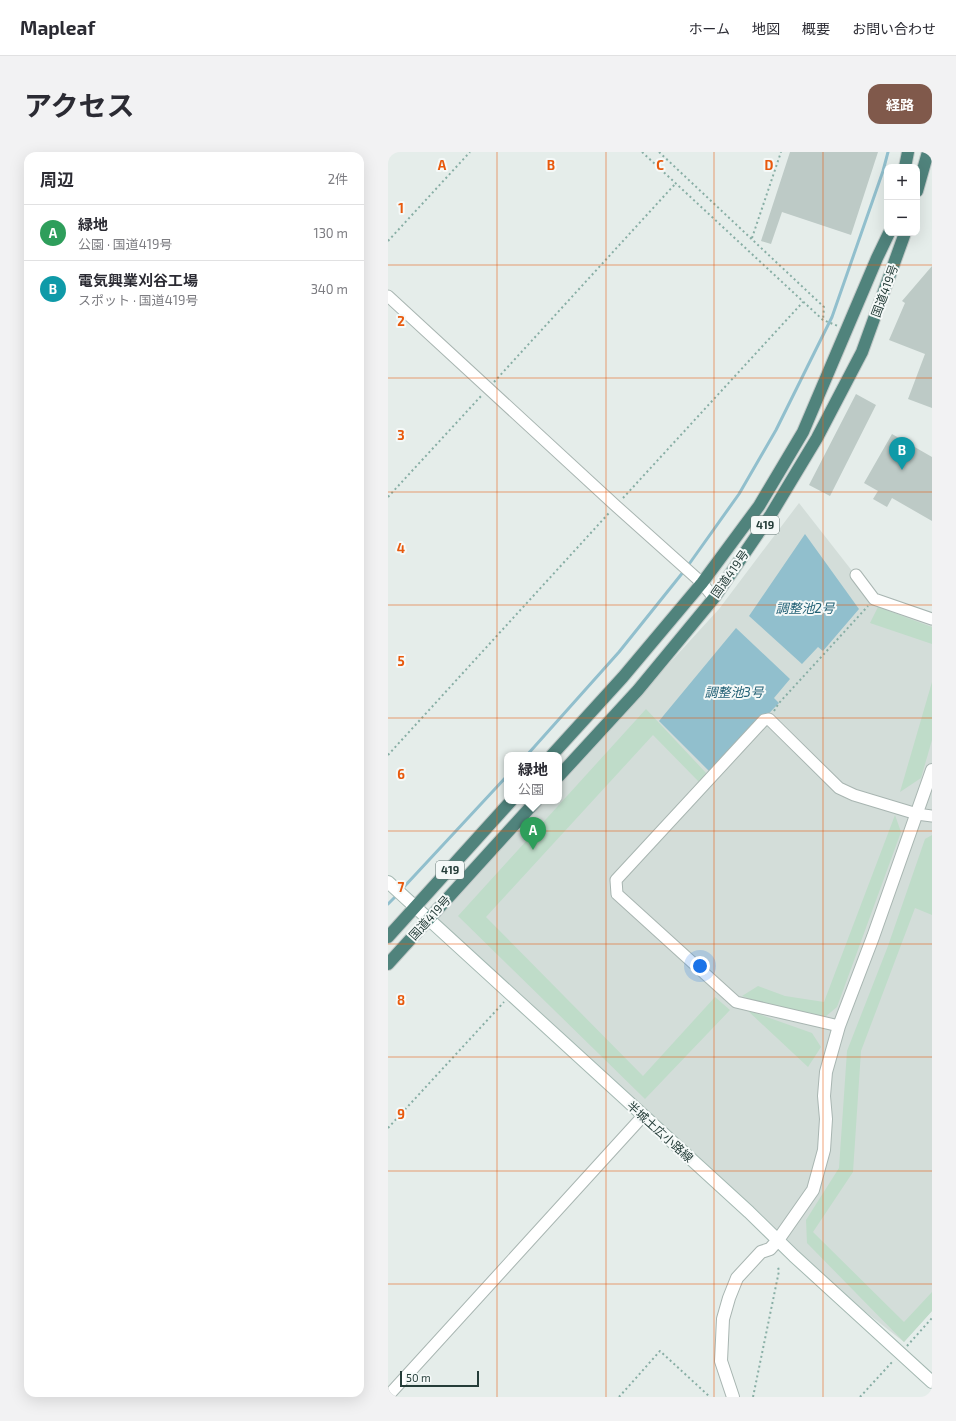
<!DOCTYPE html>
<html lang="ja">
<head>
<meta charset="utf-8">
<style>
  :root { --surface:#fff; --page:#f2f2f3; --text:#2b2b33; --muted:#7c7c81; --line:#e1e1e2; --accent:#80594b }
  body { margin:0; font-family:"Exo 2","Noto Sans JP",sans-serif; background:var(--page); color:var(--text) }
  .controls { position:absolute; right:12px; top:12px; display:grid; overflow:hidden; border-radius:8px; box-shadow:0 4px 16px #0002 }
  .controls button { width:36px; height:36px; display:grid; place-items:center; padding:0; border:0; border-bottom:1px solid var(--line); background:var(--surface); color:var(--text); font:20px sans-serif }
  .scale { position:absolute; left:12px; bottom:10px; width:79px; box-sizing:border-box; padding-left:4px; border:2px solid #253d39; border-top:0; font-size:11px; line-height:14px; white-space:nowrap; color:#253d39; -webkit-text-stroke:3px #f5f9f8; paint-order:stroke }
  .you { position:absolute; left:312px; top:814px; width:14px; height:14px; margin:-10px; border:3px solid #fff; border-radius:50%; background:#1a73e8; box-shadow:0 0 0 6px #1a73e833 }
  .badge { display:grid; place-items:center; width:26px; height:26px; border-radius:50%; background:var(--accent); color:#fff; font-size:13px; font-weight:700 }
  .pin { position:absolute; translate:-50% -33px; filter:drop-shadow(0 1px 2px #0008) }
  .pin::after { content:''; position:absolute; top:21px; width:14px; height:12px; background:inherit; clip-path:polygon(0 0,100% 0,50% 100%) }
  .popup { position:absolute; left:116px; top:600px; width:58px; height:52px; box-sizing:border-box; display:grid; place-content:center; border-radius:8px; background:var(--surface); filter:drop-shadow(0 1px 3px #0005); font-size:13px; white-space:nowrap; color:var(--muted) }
  .popup b { font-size:15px; color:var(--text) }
  .popup::after { content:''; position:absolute; left:50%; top:100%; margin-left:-8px; border:8px solid transparent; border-top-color:var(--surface) }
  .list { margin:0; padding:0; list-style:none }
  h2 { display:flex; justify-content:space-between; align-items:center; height:52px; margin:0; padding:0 16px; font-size:17px }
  h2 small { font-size:13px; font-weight:400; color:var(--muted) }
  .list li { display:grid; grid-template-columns:26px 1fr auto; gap:12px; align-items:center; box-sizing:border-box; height:56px; padding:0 16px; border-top:1px solid var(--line) }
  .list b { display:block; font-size:15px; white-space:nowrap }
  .list p { margin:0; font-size:13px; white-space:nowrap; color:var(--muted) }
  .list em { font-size:13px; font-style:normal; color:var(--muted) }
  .map { position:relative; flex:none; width:544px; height:1245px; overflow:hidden; border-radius:12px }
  header { display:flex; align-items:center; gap:24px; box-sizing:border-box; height:56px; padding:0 20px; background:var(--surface); border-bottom:1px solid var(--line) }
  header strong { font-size:19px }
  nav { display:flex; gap:22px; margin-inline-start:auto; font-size:14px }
  .intro { display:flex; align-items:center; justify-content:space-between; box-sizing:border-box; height:96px; padding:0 24px }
  h1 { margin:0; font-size:28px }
  .button { padding:10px 18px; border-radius:12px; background:var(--accent); color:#fff; font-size:14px; font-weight:700 }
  main { display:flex; gap:24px; padding:0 24px }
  aside { flex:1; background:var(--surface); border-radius:12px; box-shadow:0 4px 16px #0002 }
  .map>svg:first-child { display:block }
  .built { fill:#d3ddd9 }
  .green { fill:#bfdcc9 }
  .water { fill:#91bfcd }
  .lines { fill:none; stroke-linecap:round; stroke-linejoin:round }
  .stream { stroke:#91bfcd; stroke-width:3 }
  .building { fill:#bdcac6 }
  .minor-casing { stroke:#a8b5b1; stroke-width:13 }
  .tertiary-casing { stroke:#a8b5b1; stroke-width:14 }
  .secondary-casing { stroke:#a4b8b2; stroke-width:14 }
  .trunk-casing { stroke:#c2c9c8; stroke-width:14 }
  .path { stroke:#88aea5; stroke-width:2; stroke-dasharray:2 3; stroke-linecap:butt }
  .minor { stroke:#fff; stroke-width:11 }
  .tertiary { stroke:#fff; stroke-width:12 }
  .secondary { stroke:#fff; stroke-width:12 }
  .trunk { stroke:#50837c; stroke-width:12 }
  .grid { fill:none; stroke:#e8590c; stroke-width:1; stroke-opacity:0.55 }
  .labels { text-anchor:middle; stroke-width:4; stroke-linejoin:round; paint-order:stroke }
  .shield { fill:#f5f9f8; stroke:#637572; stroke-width:1 }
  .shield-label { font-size:11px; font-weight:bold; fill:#253d39 }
  .street-label { font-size:12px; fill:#253d39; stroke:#f5f9f8 }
  .water-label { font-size:13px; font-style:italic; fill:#236175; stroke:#f5f9f8 }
  .grid-label { font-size:13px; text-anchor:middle; font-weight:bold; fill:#e8590c; stroke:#f5f9f8; stroke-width:4; stroke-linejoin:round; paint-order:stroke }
</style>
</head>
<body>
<header>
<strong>Mapleaf</strong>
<nav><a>ホーム</a><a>地図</a><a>概要</a><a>お問い合わせ</a></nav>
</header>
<div class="intro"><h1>アクセス</h1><a class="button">経路</a></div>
<main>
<aside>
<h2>周辺<small>2件</small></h2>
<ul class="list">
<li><span class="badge" style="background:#2e9e5b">A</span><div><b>緑地</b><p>公園 · 国道419号</p></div><em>130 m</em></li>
<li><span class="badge" style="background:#0f9aa8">B</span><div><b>電気興業刈谷工場</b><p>スポット · 国道419号</p></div><em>340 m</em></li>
</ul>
</aside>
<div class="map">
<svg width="544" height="1245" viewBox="0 0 544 1245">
  <rect width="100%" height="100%" fill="#e5edea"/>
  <path class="built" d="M411,351L486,447L544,467V1159L516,1190L406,1104L48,767L156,649H171V632L331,457Z"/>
  <path class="green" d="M490,455L544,475V492L482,471Z
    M544,530V588L533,626L512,640Z
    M258,557L320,623L312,631L265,583L98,765L255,924L327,845L342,858L257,947L70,764Z
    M507,663L513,680L449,855L437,865L391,857L354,844L370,834L397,844L436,850Z
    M544,683V763L527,756L473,899L465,1020L425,1080L516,1170L544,1140V1159L516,1190L419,1091L418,1068L451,1016L459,899L500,794L537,687Z
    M359,858L424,881L433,895L420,915Z"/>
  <path class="water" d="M417,382L471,457L435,499L430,495L414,512L361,464Z
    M348,476L402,527L386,546L391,551L323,621L271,569Z"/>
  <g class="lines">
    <path class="stream" d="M299,415L351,342L388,278L444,165L495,19L500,0
      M139,603L231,500L296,419
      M14,737L119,624
      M0,752L10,742"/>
  </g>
  <path class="building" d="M402,0H490L463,83L394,60L383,92L373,89Z
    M544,114V256L520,247L537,202L501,188L517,151L514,149Z
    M468,242L488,253L442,344L421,333Z
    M504,282L544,305V369L504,346L499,355L485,347L490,339L476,331Z"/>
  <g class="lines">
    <g class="minor-casing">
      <path id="minor" d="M0,144L228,354L314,431L326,446
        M468,423L486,447L544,467
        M451,874L348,850L229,742L228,728L376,568L381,567L384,570L451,636L466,643L529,662L544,664
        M0,1244L255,964"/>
    </g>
    <g class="tertiary-casing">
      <path id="tertiary" d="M345,1245L333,1209L335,1167L341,1146L349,1126L373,1100L382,1097L390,1088L425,1038L436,998L438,967L436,944L438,920L451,874L485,785L544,618"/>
    </g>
    <g class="secondary-casing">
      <path id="secondary" d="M0,730L361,1060L406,1104L544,1230"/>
    </g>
    <g class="trunk-casing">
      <path id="trunk" d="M517,15L520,0
        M529,39L540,0
        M164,603L235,525L314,431L371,354L415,280L489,106L501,81
        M171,624L250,538L326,446L382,364L429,286L474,200L517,81
        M0,785L123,649
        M0,812L148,649"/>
    </g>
    <path class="path" d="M254,0L435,168L450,174
      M271,0L436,155L435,168
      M364,86L393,0
      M0,89L82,0
      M106,230L288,31
      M0,345L94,243
      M235,346L415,150
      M386,559L391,551L480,454
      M0,603L221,361
      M0,976L116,850
      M519,1194L544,1166
      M231,1245L272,1199L322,1245
      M365,1245L391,1119L390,1115
      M472,1245L505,1209"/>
    <use href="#minor" class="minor"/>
    <use href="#tertiary" class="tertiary"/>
    <use href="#secondary" class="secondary"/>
    <use href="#trunk" class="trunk"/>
  </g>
  <path class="grid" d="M109,0V1245M218,0V1245M326,0V1245M435,0V1245M0,113H544M0,226H544M0,340H544M0,453H544M0,566H544M0,679H544M0,792H544M0,905H544M0,1019H544M0,1132H544"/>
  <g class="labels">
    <g class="shield">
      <rect x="363" y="364" width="28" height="18" rx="3"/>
      <rect x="48" y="709" width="28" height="18" rx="3"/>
    </g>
    <g class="shield-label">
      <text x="377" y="377">419</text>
      <text x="62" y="722">419</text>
    </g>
    <g class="street-label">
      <text transform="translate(497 139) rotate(-70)" y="4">国道419号</text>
      <text transform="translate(342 422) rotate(-55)" y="4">国道419号</text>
      <text transform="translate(42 766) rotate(-48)" y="4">国道419号</text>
      <text transform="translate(272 980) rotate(42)" y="4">半城土広小路線</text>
    </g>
    <g class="water-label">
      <text x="417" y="461">調整池2号</text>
      <text x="346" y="545">調整池3号</text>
    </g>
  </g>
  <g class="grid-label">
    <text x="54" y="18">A</text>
    <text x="163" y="18">B</text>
    <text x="272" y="18">C</text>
    <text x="381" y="18">D</text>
    <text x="13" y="61">1</text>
    <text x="13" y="174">2</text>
    <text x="13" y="288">3</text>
    <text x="13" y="401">4</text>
    <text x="13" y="514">5</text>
    <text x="13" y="627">6</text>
    <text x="13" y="740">7</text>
    <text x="13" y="853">8</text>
    <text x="13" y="967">9</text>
  </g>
</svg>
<div class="controls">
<button>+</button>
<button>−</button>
</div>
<div class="scale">50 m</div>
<div class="you"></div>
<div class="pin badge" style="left:145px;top:698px;background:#2e9e5b">A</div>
<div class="popup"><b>緑地</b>公園</div>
<div class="pin badge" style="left:514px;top:318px;background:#0f9aa8">B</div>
</div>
</main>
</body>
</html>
